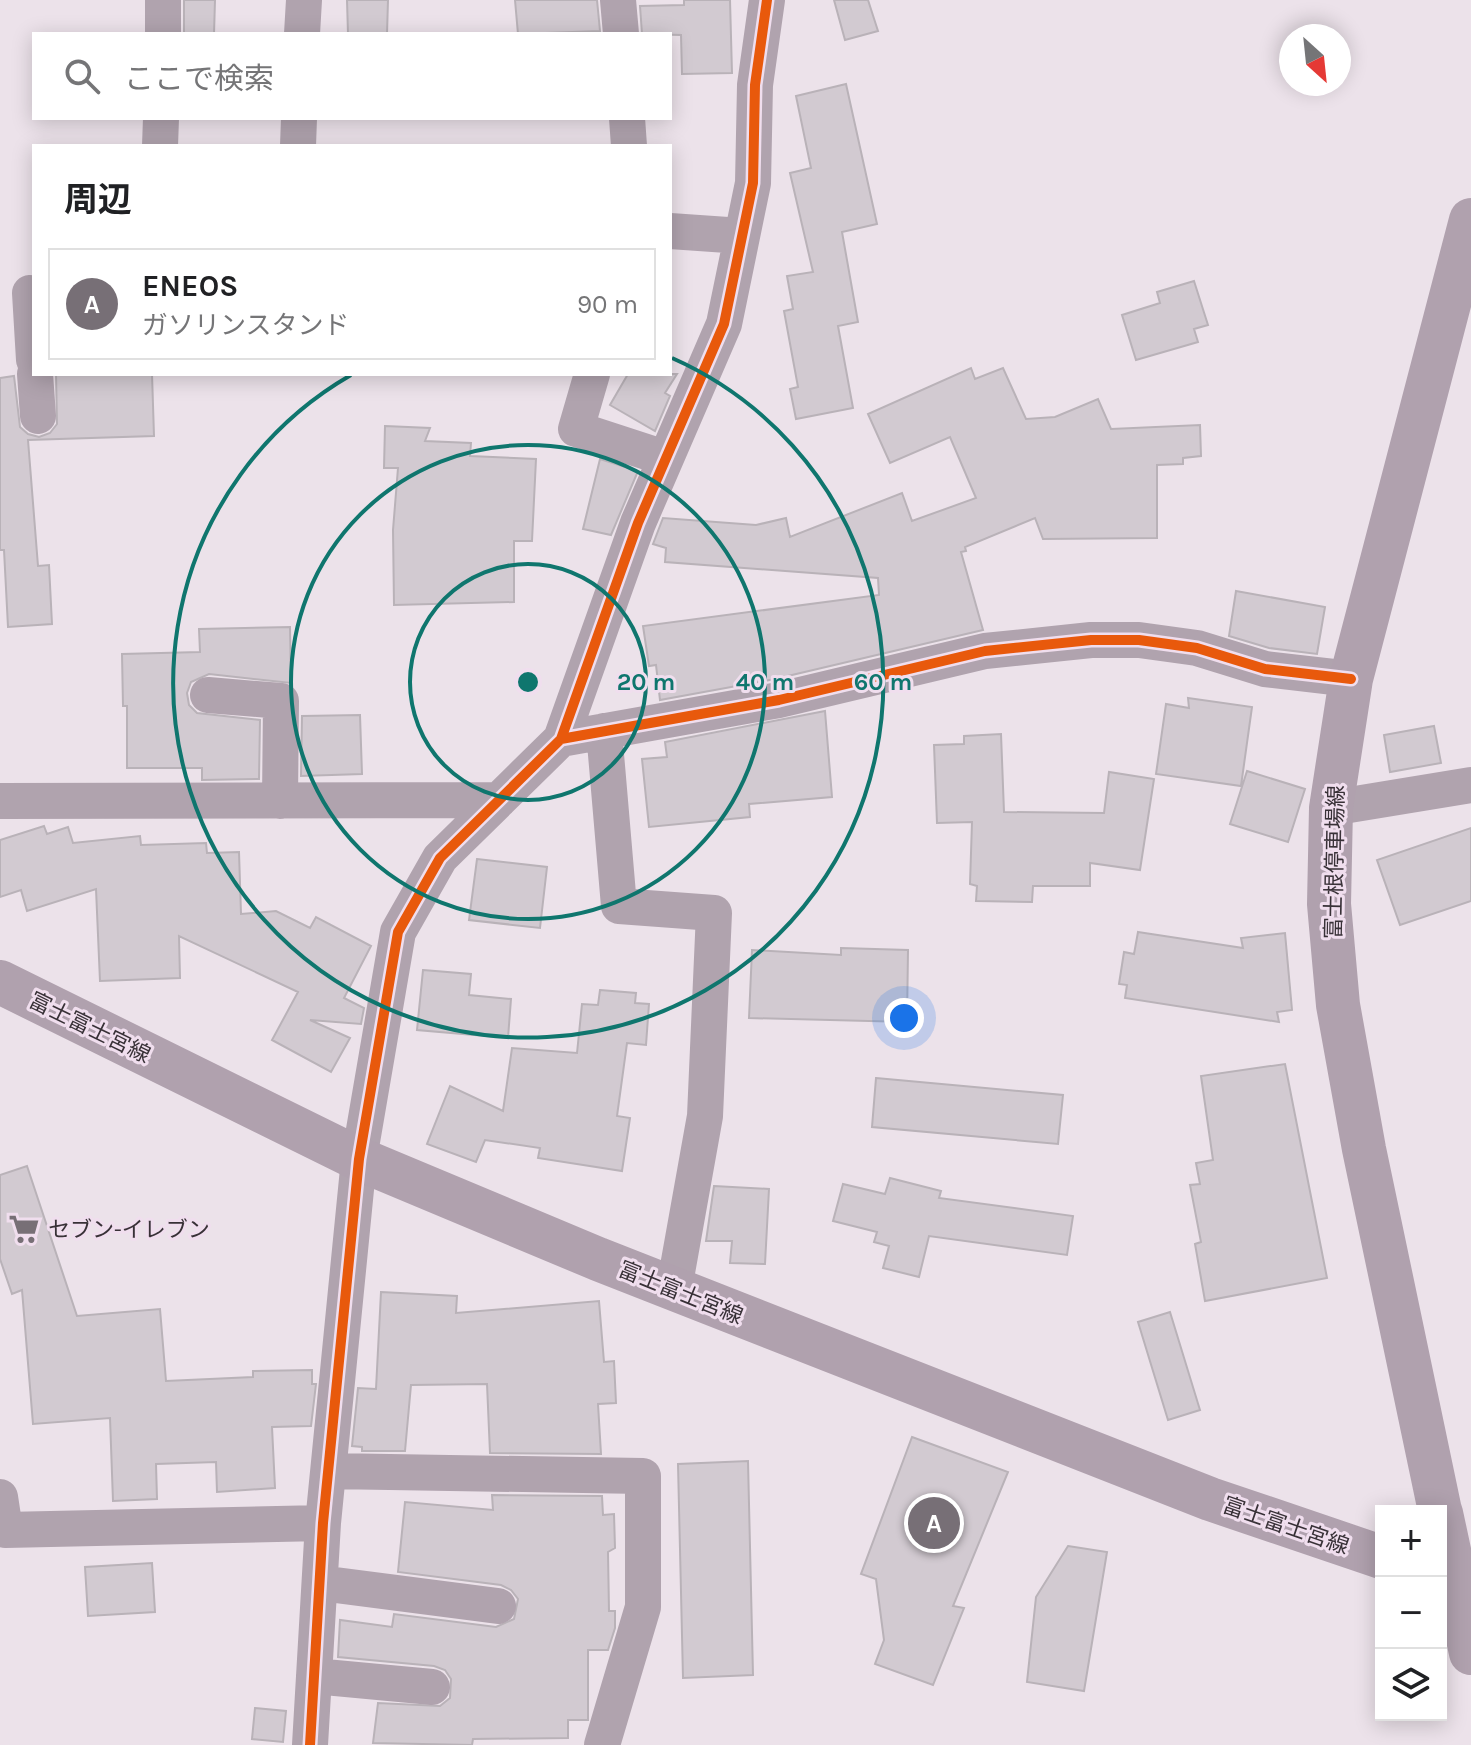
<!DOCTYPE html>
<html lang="ja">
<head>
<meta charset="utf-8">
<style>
  :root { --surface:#fff; --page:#f6f6f6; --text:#202124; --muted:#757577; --line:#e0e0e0; --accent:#776f76 }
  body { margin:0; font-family:Karla,"Noto Sans JP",sans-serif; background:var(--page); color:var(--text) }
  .controls { position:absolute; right:24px; bottom:24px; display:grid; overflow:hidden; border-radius:0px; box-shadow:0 4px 20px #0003 }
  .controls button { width:72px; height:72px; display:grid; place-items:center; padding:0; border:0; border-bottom:2px solid var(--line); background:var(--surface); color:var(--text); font:40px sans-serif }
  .compass { position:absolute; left:1279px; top:24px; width:72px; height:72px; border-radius:50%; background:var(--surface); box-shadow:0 4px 20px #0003; rotate:153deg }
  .you { position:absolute; left:904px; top:1018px; width:28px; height:28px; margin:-20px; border:6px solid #fff; border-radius:50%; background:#1a73e8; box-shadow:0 0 0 12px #1a73e833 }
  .badge { display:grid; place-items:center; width:52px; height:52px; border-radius:50%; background:var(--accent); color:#fff; font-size:26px; font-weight:700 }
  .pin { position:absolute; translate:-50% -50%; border:4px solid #fff; box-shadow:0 2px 8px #0006 }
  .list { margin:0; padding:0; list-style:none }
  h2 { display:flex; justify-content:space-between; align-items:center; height:104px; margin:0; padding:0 32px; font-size:34px }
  h2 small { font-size:26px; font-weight:400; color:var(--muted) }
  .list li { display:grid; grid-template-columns:52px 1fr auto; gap:24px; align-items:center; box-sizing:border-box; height:112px; margin:0 16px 16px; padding:0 16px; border:2px solid var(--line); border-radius:0px }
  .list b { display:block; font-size:30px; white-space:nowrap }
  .list p { margin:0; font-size:26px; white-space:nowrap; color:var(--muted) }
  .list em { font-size:26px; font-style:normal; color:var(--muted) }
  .icon { flex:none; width:44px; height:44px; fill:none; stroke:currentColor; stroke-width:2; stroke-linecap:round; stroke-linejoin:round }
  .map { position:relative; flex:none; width:1471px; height:1745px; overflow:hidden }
  .search { position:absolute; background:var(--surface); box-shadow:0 4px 20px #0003; left:32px; top:32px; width:640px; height:88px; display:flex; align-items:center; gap:20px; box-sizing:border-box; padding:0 28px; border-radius:0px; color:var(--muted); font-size:30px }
  .panel { position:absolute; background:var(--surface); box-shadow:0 4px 20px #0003; left:32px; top:144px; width:640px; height:232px; border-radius:0px }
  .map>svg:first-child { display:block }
  .building { fill:#d2cad1; stroke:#b9b2b8; stroke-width:2 }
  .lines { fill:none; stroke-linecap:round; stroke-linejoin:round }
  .minor { stroke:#b0a3ae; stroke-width:36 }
  .secondary { stroke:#b0a1ae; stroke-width:44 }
  .cycleway-casing { stroke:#f0deee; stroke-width:15 }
  .cycleway { stroke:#e8590c; stroke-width:10 }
  .ring { fill:none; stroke:#0f766e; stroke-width:4 }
  .labels { text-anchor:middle; stroke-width:6; stroke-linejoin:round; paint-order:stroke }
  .street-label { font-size:22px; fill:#383137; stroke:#f0deee }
  .poi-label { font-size:22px; fill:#383137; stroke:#f0deee; text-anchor:start }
  .centre { fill:#0f766e; stroke:#f0deee; stroke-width:4 }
  .ring-label { font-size:24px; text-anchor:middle; font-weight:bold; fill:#0f766e; stroke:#f0deee; stroke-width:6; stroke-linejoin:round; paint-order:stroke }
</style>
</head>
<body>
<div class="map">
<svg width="1471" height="1745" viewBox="0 0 1471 1745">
  <rect width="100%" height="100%" fill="#ece2ea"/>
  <path class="building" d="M184,0H215L214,34H184Z
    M347,0H388L387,34H348Z
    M515,0H597L600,31L518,34Z
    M684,0H730L732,73L682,74L681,35L642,34L640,6L684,5Z
    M834,0H868L878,31L845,40Z
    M846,84L877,224L842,232L858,322L838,326L853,408L796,419L790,389L798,387L784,311L793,309L787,276L813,272L790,173L811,168L796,96Z
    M1194,281L1208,325L1194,329L1198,342L1136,360L1122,315L1160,303L1157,292Z
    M971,368L975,379L1003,368L1026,419L1055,417L1098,399L1111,429L1200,425L1201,456L1183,458V464L1157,465V538L1043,539L1035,518L965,547L966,551L961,552L983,630L775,679L660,700L656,665L649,666L643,626L879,595L878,578L665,562L666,548L653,544L663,518L756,525L786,518L790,537L902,493L912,521L976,498L950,437L890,463L868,414Z
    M56,374H152L154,436L28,440L38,566L49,565L52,624L8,627L4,550H0V378L14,376L20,427L28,434L39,437L50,433L57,424Z
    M628,374H677L665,393L670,396L655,431L610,405Z
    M385,426L430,428L425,441L471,443L470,456L536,459L532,541H514V602L394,605L393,530L398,468H384Z
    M600,459L638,471L611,535L583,529Z
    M1236,591L1325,607L1317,654L1269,648L1229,636Z
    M290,627L291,683L209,674L191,682L187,693L189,705L197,713L260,720L259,779L202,780V768H127V706H123L122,654L200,652L199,629Z
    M1188,698L1252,707L1241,786L1156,774L1166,704L1189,708Z
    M825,711L832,797L749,804L750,817L649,827L642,759L667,757L665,742Z
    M360,715L362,774L301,776L302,716Z
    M1434,726L1441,763L1390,772L1384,735Z
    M1001,734L1004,812L1104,813L1109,772L1154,779L1140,870L1090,863V886H1033L1032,902L976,901L977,886L970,884L972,822L937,823L934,745L964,744V736Z
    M1247,771L1305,789L1288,842L1230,824Z
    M44,826L47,834L68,827L73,843L140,836L141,845L206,843L207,853L239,852L241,914L276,911L310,928L316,917L371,946L344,998L364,1008L361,1024L310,1020L350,1038L331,1072L272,1040L298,992L179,936L180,978L100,981L96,889L27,911L21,890L0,897V840Z
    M1471,828V901L1400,925L1377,860Z
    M477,859L547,867L540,928L469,920Z
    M1138,932L1243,948L1241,938L1285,933L1292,1010L1277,1012L1279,1022L1125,998L1127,985L1119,984L1124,952L1134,954Z
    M841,948L908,950L907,1022L749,1018L752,950L841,955Z
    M423,970L471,974L469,995L511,999L508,1038L417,1030Z
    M600,990L636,993L635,1003L649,1004L646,1045L627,1043L617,1116L630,1118L622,1171L538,1158L540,1148L485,1140L476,1162L427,1144L450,1086L503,1111L512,1048L577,1053L582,1004L598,1005Z
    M1285,1064L1327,1278L1205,1301L1195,1244L1201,1242L1190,1185L1200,1184L1196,1163L1213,1160L1201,1076Z
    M876,1078L1063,1095L1058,1144L872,1127Z
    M27,1166L77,1316L160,1309L166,1381L253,1377V1371L312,1370V1384H316L311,1426L272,1427L275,1488L217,1492L216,1462L156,1464L157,1499L113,1501L110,1418L33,1424L22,1290L12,1294L0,1259V1175Z
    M890,1178L941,1191L939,1198L1073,1216L1067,1255L929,1236L919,1277L883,1268L889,1246L874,1242L877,1232L833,1221L843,1184L885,1194Z
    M714,1186L769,1189L765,1264L730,1263L732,1241H706Z
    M381,1292L457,1296L456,1313L599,1301L604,1362L614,1361L616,1403L598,1404L601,1454L490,1453L487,1384L411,1385L405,1451H362V1447L352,1446L358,1388L376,1389Z
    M1170,1312L1200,1410L1168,1420L1138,1322Z
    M912,1437L1008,1472L953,1606L964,1608L933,1685L875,1664L884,1640L876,1579L861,1574Z
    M748,1461L753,1675L683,1678L678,1464Z
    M492,1495L602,1496L603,1515L614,1514L615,1548L608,1552L609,1611H615V1628L608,1650H588V1720H568V1738L473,1739L472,1745L373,1743L378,1703L440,1706L450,1698L451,1679L445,1670L434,1666L338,1657L340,1620L392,1627L394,1614L496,1627L514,1619L518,1599L511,1590L501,1585L398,1572L405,1502L493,1510Z
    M1068,1546L1107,1552L1084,1691L1027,1682L1036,1597Z
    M152,1563L155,1612L88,1616L85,1567Z
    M255,1708L286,1711L283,1742L252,1739Z"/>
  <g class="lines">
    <path class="minor" d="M618,0L621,34
      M163,34V0
      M302,34L304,0
      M627,118L629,146
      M160,146L161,118
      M298,146L299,118
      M670,231L742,236
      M30,293L34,360
      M35,374L38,416
      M592,374L576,429L665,458
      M208,695L281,701L280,801
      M604,731L619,906L714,913L705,1116L674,1289
      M561,739L779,700L985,651L1091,640H1139L1197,648L1265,669L1351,679
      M0,801L499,800
      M1331,808L1471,785
      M329,1471L643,1476V1607L602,1745
      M0,1497L5,1530L323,1523
      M320,1583L498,1606
      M314,1676L432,1687
      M310,1745L323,1523L359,1159L398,932L440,858L561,739L638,523L724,324L753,183L755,85L767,0"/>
    <path class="secondary" d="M0,982L359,1159L598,1259L1210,1499L1381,1557
      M1440,1511L1364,1149L1338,1005L1329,904L1331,808L1351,679L1471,220
      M1441,1513L1471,1653"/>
    <g class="cycleway-casing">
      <path id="cycleway" d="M561,739L779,700L985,651L1091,640H1139L1197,648L1265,669L1351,679
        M310,1745L323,1523L359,1159L398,932L440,858L561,739L638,523L724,324L753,183L755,85L767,0"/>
    </g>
    <use href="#cycleway" class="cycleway"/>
  </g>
  <g class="ring">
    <circle cx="528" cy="682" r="118"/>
    <circle cx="528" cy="682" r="237"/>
    <path d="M672 358A355 355 0 1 1 351 375"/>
  </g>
  <defs>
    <g id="supermarket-bare" transform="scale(2.4)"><path d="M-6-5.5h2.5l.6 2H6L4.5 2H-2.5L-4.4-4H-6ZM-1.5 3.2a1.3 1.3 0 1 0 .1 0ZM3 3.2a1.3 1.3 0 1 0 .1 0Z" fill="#776f76" stroke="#f0deee" stroke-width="2.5" paint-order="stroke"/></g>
  </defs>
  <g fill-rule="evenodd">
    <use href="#supermarket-bare" x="24" y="1229"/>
  </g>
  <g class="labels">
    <g class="street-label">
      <text transform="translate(1334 862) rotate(-89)" y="8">富士根停車場線</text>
      <text transform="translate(90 1027) rotate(26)" y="8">富士富士宮線</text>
      <text transform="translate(681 1292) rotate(22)" y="8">富士富士宮線</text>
      <text transform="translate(1286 1525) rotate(19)" y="8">富士富士宮線</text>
    </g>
    <g class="poi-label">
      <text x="48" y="1237">セブン-イレブン</text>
    </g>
  </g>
  <circle cx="528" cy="682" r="12" class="centre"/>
  <g class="ring-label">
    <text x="646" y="690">20 m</text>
    <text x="765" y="690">40 m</text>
    <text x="883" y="690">60 m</text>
  </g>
</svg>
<div class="controls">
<button>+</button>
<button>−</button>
<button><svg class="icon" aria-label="layers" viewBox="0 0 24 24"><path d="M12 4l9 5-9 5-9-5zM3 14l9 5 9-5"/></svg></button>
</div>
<svg class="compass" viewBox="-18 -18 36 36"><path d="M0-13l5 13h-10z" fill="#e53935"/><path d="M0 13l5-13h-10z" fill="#757577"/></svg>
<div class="you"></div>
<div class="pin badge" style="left:934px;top:1523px">A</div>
<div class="search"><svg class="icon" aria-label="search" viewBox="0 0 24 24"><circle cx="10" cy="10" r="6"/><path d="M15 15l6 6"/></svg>ここで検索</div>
<section class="panel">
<h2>周辺<small></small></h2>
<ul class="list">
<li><span class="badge">A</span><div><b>ENEOS</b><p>ガソリンスタンド</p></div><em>90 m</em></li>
</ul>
</section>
</div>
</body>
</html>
